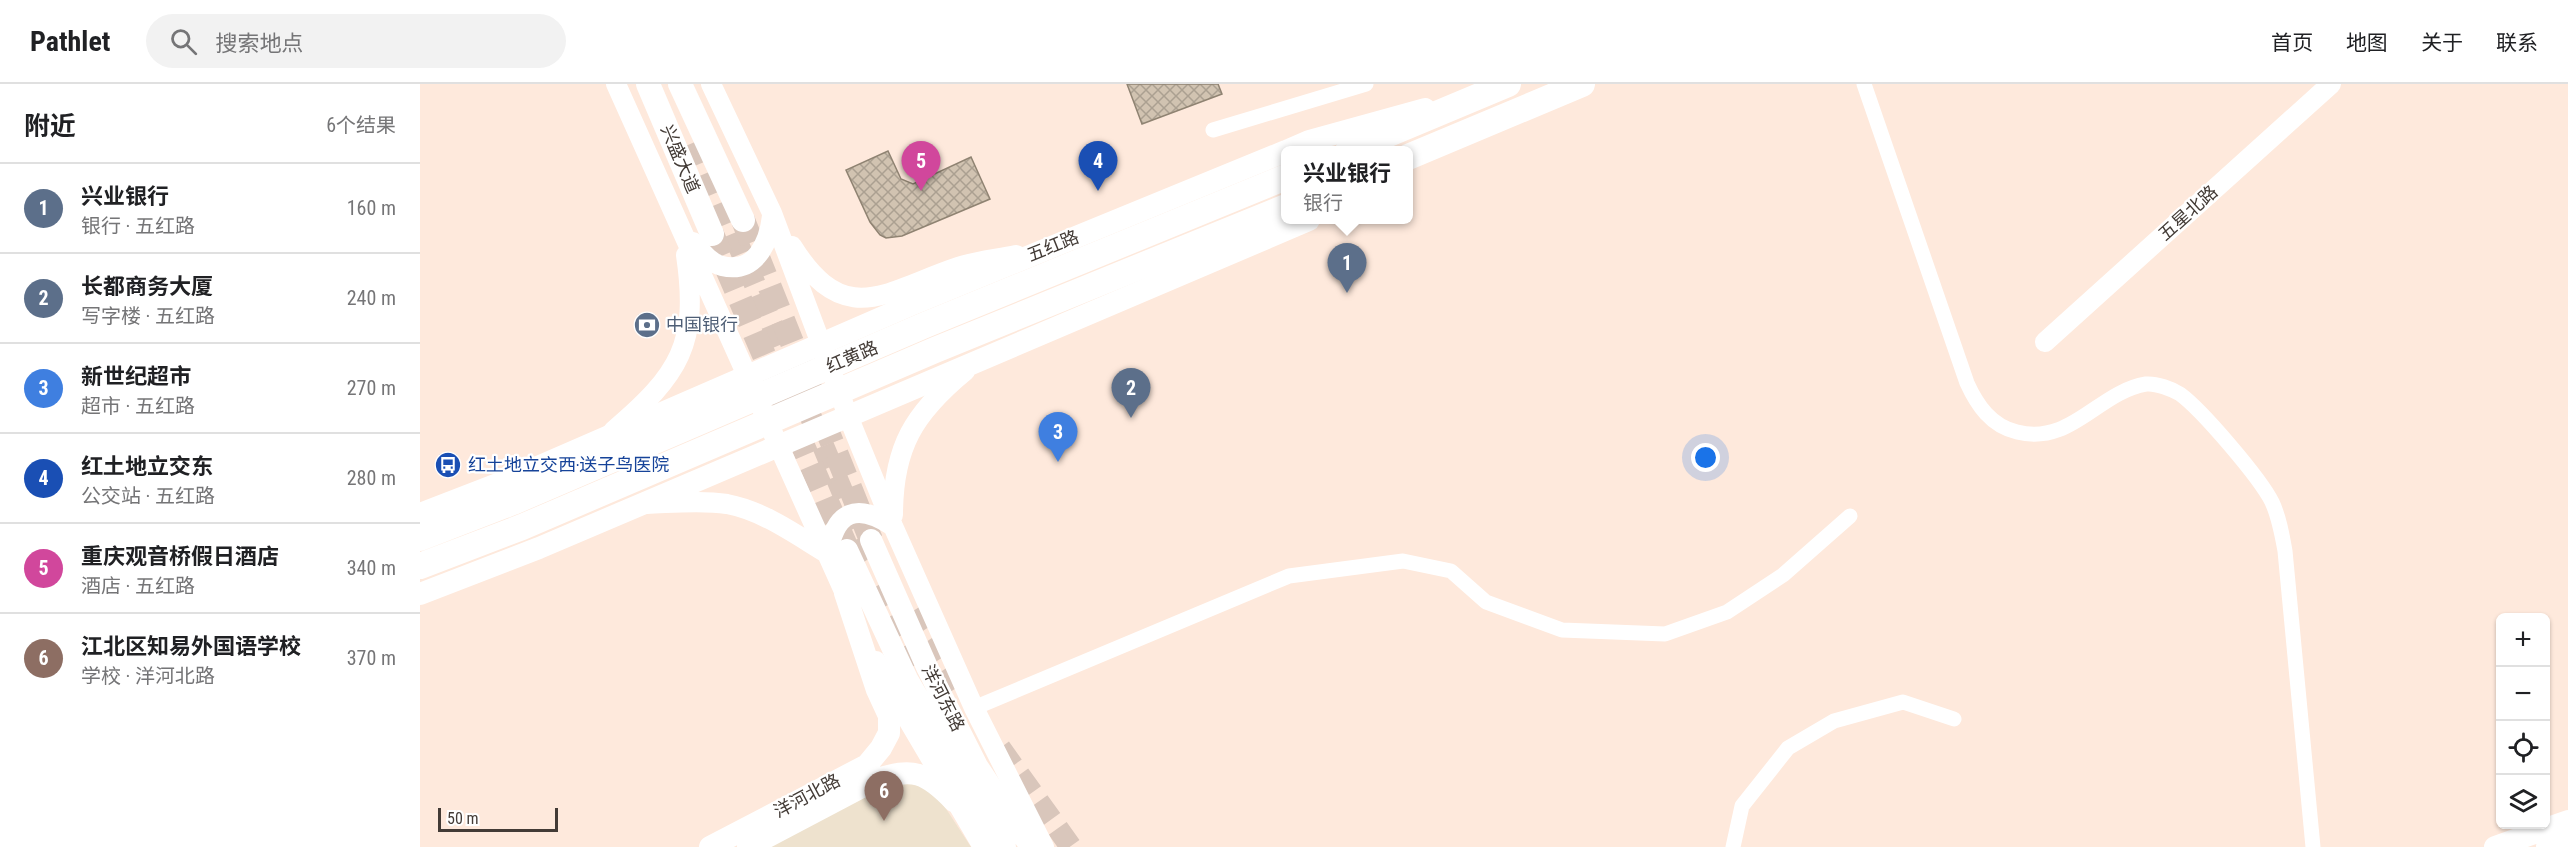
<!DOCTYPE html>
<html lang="zh">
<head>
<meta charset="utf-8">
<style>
  :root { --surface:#fff; --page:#f2f2f2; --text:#202124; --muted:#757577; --line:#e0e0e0; --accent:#0f766e }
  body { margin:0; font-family:"Roboto Condensed","Noto Sans SC",sans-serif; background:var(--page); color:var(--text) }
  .controls { position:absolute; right:18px; bottom:18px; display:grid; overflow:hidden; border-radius:9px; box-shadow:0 2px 4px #0004 }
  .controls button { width:54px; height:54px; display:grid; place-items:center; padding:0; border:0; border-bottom:2px solid var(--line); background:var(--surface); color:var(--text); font:30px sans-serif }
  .scale { position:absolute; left:18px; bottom:15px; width:120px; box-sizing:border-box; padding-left:6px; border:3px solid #433b36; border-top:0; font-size:16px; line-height:21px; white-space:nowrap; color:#433b36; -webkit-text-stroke:4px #fff; paint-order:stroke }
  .you { position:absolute; left:1286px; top:374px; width:21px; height:21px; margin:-15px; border:4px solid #fff; border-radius:50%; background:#1a73e8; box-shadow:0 0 0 9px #1a73e833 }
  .badge { display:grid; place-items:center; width:39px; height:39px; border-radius:50%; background:var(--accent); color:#fff; font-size:20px; font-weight:700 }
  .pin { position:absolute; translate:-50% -50px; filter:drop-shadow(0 2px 3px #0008) }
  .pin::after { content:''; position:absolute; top:32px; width:21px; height:18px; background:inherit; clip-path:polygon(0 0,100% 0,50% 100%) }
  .popup { position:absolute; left:861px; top:62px; width:132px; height:78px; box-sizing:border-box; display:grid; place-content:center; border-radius:9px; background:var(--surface); filter:drop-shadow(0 2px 4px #0005); font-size:20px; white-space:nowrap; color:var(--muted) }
  .popup b { font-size:22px; color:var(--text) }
  .popup::after { content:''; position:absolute; left:50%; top:100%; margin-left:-12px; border:12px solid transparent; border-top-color:var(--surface) }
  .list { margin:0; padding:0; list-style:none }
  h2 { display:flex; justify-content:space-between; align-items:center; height:78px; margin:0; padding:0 24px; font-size:26px }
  h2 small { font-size:20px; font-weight:400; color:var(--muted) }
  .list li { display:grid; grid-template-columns:39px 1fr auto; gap:18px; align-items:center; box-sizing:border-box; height:90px; padding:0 24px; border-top:2px solid var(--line) }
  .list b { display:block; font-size:22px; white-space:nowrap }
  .list p { margin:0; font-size:20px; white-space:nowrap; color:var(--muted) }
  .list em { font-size:20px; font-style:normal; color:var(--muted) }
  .icon { flex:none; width:33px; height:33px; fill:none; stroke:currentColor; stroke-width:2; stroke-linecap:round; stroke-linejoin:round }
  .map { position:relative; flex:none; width:2148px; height:763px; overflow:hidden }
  header { display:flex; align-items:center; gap:36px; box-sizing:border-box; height:84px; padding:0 30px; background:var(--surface); border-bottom:2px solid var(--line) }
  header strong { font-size:28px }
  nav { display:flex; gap:33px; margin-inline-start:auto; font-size:21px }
  .search { width:420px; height:54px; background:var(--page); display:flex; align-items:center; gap:15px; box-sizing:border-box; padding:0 21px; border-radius:33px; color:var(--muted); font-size:22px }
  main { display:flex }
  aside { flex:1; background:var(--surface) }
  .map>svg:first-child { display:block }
  .education { fill:#eee2ce }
  .building { fill:url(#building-cross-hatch); stroke:#8f8372; stroke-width:1.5 }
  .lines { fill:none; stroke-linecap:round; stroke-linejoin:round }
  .secondary-tunnel { stroke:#d9c6bb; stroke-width:22; stroke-dasharray:22 11; stroke-linecap:butt }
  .primary-tunnel { stroke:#d9c6bb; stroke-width:24; stroke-dasharray:24 12; stroke-linecap:butt }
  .minor { stroke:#fff; stroke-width:15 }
  .tertiary { stroke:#fff; stroke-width:20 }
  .secondary { stroke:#fff; stroke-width:22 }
  .primary { stroke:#fff; stroke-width:24 }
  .trunk { stroke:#fff; stroke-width:26 }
  .labels { text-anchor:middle; stroke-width:4.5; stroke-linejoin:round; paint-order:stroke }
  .street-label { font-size:18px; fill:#433b36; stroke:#fff }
  .service-label { font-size:18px; fill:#4e5e75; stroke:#fff; text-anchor:start }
  .transit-label { font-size:18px; fill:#164399; stroke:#fff; text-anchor:start }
</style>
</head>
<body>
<header>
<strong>Pathlet</strong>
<div class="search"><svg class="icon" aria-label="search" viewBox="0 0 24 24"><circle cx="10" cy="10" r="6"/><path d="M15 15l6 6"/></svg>搜索地点</div>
<nav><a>首页</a><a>地图</a><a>关于</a><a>联系</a></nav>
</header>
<main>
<aside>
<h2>附近<small>6个结果</small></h2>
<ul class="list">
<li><span class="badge" style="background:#5c6f8a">1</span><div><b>兴业银行</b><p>银行 · 五红路</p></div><em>160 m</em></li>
<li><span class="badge" style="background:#5c6f8a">2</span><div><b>长都商务大厦</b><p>写字楼 · 五红路</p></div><em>240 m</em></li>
<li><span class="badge" style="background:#3f7fe0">3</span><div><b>新世纪超市</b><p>超市 · 五红路</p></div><em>270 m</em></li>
<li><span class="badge" style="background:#1a4fb4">4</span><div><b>红土地立交东</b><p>公交站 · 五红路</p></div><em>280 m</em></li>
<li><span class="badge" style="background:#d1479c">5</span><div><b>重庆观音桥假日酒店</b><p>酒店 · 五红路</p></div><em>340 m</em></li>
<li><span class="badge" style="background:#8d6e63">6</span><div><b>江北区知易外国语学校</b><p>学校 · 洋河北路</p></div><em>370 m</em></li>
</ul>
</aside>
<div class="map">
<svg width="2148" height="763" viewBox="0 0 2148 763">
  <defs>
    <pattern id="building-cross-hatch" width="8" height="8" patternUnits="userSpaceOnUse" patternTransform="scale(1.5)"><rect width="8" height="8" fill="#d1c3b1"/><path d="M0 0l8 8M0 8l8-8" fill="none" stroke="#aba091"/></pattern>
  </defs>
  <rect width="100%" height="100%" fill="#fee9dc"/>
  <path class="education" d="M490,694L517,711L551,763H345L461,700Z"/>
  <path class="building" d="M707,0H798L802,10L722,40Z
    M468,67L481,95L493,100L551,73L570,115L482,152L466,154L460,151L450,138L426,86Z"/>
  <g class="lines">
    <path class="secondary-tunnel" d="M275,58L444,459L456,477
      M455,503L497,582
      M490,529L541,607
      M580,664L651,763"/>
    <path class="primary-tunnel" d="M323,136L451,456
      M292,150L426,462"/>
    <path class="minor" d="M1444,0L1547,299C1557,321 1571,342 1597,348C1651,362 1678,308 1726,300C1736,299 1752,305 1760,310C1782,326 1840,394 1852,418C1859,433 1862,450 1865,467L1893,763
      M793,46L946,0
      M554,624L869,492L983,477L1031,487L1066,518L1142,546L1245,550L1307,528L1363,491L1430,432
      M1313,763L1322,722L1368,664L1414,637L1483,618L1534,635"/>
    <path class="tertiary" d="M196,0L431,523
      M291,0L352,129L428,332L473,442L554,624L624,763
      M273,158C281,167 290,179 302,182C336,190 349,158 352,132
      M372,162C425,247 466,207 538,183C556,177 577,175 596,171
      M1625,258L1911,0
      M193,347C260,290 279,260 266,171
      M227,420C254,419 281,416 307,420C344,427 376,451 408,470C415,427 436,418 473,442
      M473,431C473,363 494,329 545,287
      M456,577L468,602L563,763"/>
    <path class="secondary" d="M866,67L889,57L1005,25
      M0,430L88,396L493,220L866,67
      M451,456L507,583L557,682L611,763
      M427,466L487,595L585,763
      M0,510L119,464L889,136
      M290,763L447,681L461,664L469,649V632L457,606L425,509
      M328,763L455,696C493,683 506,688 534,717
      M2075,763L2148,737
      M2127,763L2148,755"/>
    <path class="primary" d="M228,0L292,150
      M260,0L323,136"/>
    <path class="trunk" d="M928,67L1088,0
      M988,73L1162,0
      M0,454L93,418L505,241L866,93
      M0,482L102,443L515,266L866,123"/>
  </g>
  <defs>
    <g id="bank-disc" transform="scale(1.35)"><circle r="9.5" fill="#5c6f8a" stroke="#fff"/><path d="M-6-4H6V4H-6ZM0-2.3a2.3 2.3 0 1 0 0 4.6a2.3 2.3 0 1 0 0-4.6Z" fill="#fff"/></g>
    <g id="bus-disc" transform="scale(1.35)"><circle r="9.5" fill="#1a4fb4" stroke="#fff"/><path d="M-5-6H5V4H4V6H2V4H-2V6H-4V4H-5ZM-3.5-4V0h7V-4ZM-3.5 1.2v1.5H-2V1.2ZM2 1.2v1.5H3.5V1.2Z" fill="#fff"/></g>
  </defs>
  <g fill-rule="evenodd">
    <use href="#bank-disc" x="227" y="241"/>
    <use href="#bus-disc" x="28" y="381"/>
  </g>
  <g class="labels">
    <g class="street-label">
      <text transform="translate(260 75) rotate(67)" y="6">兴盛大道</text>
      <text transform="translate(1768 129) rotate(-42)" y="6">五星北路</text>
      <text transform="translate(633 162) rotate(-22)" y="6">五红路</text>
      <text transform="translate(432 273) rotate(-23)" y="6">红黄路</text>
      <text transform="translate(523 614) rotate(63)" y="6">洋河东路</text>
      <text transform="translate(387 712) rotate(-28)" y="6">洋河北路</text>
    </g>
    <g class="service-label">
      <text x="246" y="247">中国银行</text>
    </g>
    <g class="transit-label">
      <text x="48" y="387">红土地立交西‧送子鸟医院</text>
    </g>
  </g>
</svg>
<div class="controls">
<button>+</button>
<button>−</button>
<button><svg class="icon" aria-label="locate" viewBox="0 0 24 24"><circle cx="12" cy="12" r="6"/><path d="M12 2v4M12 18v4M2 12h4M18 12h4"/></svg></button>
<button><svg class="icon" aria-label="layers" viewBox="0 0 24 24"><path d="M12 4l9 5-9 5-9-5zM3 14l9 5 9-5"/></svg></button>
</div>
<div class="scale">50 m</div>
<div class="you"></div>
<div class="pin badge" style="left:927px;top:209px;background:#5c6f8a">1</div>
<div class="popup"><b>兴业银行</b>银行</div>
<div class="pin badge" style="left:711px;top:334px;background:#5c6f8a">2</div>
<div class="pin badge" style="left:638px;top:378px;background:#3f7fe0">3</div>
<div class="pin badge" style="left:678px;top:107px;background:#1a4fb4">4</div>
<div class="pin badge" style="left:501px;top:107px;background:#d1479c">5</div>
<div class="pin badge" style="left:464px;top:737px;background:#8d6e63">6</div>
</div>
</main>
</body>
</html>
